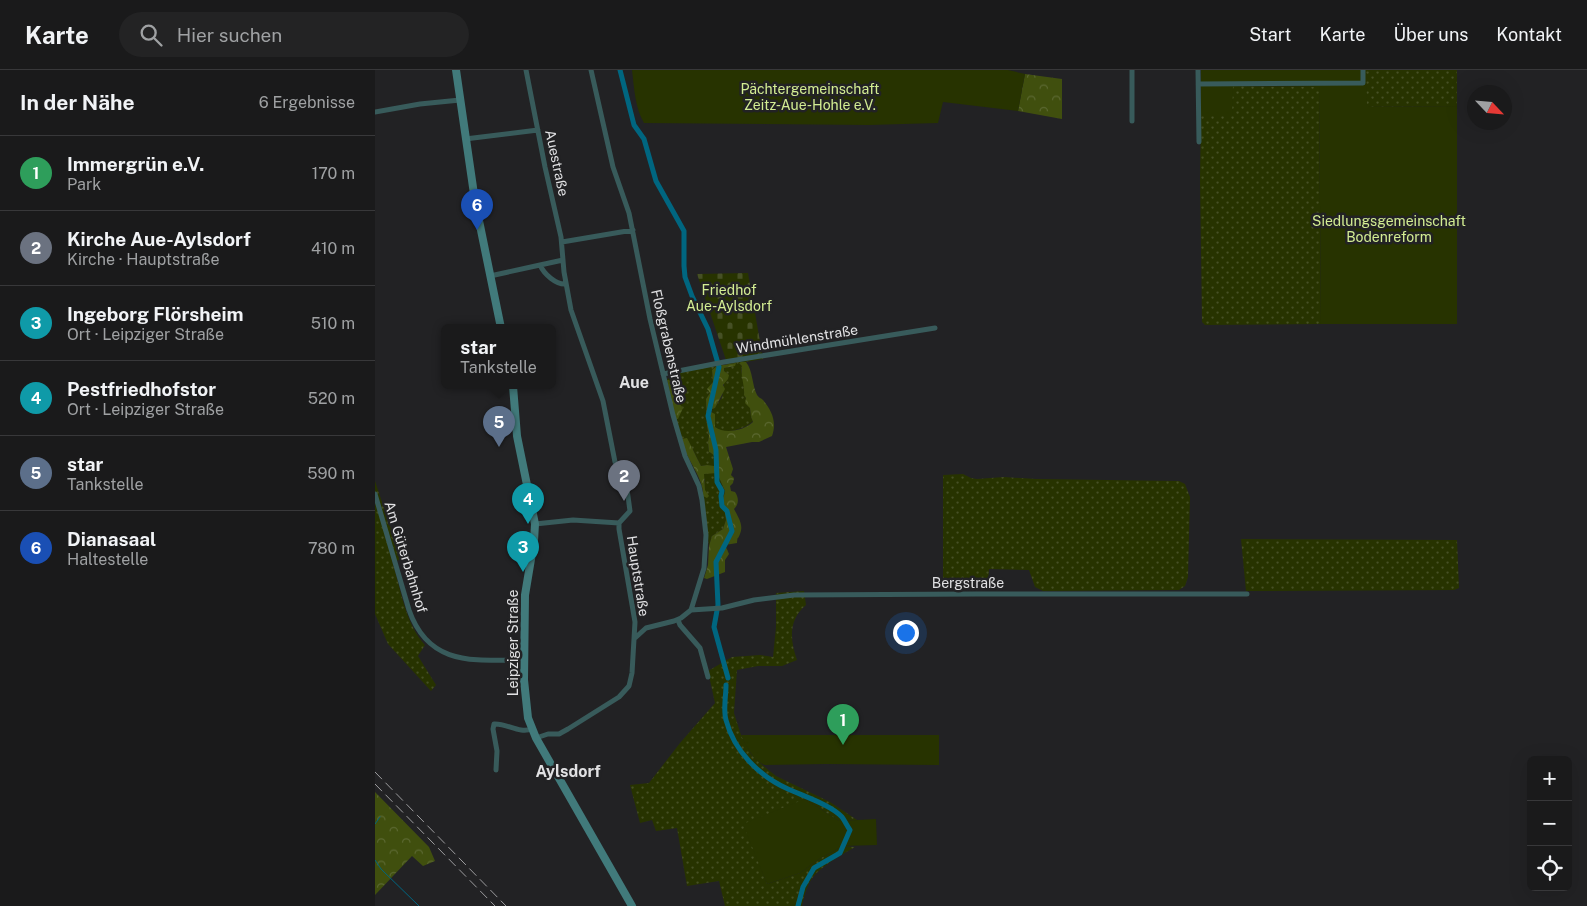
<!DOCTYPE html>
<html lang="de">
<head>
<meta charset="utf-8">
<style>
  :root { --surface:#1a1a1b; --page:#232324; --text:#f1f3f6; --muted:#9fa1a3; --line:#38383a; --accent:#6cc3f2 }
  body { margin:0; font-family:"Public Sans",sans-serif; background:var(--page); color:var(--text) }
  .controls { position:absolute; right:15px; bottom:15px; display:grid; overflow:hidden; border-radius:8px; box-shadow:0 5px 20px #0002 }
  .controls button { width:45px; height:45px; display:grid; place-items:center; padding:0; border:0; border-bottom:1px solid var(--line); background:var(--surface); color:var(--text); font:25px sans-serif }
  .compass { position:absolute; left:1092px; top:15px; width:45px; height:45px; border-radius:50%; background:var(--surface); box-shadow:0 5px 20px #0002; rotate:116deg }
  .you { position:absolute; left:530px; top:562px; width:18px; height:18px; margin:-12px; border:4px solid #fff; border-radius:50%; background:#1a73e8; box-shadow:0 0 0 8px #1a73e833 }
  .badge { display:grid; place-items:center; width:32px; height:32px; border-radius:50%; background:var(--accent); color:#fff; font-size:16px; font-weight:700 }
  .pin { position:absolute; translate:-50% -41px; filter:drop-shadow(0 1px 2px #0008) }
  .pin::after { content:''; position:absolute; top:26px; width:18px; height:15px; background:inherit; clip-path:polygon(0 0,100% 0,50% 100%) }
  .popup { position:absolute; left:66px; top:254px; width:115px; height:65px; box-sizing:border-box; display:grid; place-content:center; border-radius:8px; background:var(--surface); filter:drop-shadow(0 1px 4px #0005); font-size:16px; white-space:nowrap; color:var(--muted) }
  .popup b { font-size:19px; color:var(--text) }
  .popup::after { content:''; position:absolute; left:50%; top:100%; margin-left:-10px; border:10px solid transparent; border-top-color:var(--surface) }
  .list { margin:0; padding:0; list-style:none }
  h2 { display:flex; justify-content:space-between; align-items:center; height:65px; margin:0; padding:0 20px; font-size:21px }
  h2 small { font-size:16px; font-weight:400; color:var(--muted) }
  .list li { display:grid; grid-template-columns:32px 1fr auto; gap:15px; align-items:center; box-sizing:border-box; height:75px; padding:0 20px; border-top:1px solid var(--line) }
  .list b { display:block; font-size:19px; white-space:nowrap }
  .list p { margin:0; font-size:16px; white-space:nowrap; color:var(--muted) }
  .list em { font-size:16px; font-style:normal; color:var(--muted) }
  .icon { flex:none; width:28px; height:28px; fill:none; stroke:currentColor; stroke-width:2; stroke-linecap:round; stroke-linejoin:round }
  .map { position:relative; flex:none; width:1212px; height:836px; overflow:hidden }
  header { display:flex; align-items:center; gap:30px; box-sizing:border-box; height:70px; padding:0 25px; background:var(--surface); border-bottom:1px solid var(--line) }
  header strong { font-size:24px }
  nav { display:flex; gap:28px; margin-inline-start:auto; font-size:18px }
  .search { width:350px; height:45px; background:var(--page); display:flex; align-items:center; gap:12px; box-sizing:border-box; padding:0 18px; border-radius:28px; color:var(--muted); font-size:19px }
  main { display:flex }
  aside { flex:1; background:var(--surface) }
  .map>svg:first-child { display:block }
  .grass { fill:url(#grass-dots) }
  .forest { fill:url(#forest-crowns) }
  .cemetery { fill:url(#cemetery-stones) }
  .garden { fill:#273300 }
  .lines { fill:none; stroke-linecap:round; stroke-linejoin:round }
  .stream { stroke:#006680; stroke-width:1 }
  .canal { stroke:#006680; stroke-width:5 }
  .street { stroke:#385b5b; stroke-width:5 }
  .secondary { stroke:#417a7b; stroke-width:8 }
  .rail { stroke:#9c9c9e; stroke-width:1; stroke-dasharray:10 5; stroke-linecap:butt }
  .labels { text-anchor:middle; stroke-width:5; stroke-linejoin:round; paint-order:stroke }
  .park-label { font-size:14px; fill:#d3ed93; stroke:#222224 }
  .street-label { font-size:14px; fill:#e1e1e3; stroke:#222224 }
  .quarter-label { font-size:16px; font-weight:bold; fill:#e1e1e3; stroke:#222224 }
</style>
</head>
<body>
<header>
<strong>Karte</strong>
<div class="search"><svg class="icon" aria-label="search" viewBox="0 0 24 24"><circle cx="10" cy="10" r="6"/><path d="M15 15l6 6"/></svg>Hier suchen</div>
<nav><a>Start</a><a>Karte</a><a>Über uns</a><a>Kontakt</a></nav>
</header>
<main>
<aside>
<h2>In der Nähe<small>6 Ergebnisse</small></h2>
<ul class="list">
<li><span class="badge" style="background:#2e9e5b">1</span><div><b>Immergrün e.V.</b><p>Park</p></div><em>170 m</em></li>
<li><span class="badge" style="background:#6b7280">2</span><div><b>Kirche Aue-Aylsdorf</b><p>Kirche · Hauptstraße</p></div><em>410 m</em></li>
<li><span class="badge" style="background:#0f9aa8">3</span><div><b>Ingeborg Flörsheim</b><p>Ort · Leipziger Straße</p></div><em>510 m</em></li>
<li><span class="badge" style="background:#0f9aa8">4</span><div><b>Pestfriedhofstor</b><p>Ort · Leipziger Straße</p></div><em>520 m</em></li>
<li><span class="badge" style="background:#5c6f8a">5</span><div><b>star</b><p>Tankstelle</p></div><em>590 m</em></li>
<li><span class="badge" style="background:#1a4fb4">6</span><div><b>Dianasaal</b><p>Haltestelle</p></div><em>780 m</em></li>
</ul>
</aside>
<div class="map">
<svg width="1212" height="836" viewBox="0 0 1212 836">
  <defs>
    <pattern id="grass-dots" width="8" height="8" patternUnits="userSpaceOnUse" patternTransform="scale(1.25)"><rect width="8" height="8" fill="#273300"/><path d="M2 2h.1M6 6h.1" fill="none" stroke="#465025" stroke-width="1.8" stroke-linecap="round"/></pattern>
    <pattern id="forest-crowns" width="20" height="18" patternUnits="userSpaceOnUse" patternTransform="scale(1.25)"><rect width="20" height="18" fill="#404f0e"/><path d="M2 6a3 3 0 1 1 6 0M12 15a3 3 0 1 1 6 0" fill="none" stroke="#5b6831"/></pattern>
    <pattern id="cemetery-stones" width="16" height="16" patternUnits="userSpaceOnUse" patternTransform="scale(1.25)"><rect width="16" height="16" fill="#273300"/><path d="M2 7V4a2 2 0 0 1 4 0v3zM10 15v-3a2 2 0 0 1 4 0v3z" fill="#465025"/></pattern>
  </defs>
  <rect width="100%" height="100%" fill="#222224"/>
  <path class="grass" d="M991,0H1082V36L991,37Z
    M858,16L944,17L946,254L830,255L827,252L825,109L826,45Z
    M387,283L388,289L364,293L367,296L366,300L370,316L369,324L375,337L376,346L378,351C372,358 348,366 341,358C338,355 337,343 337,339L340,338C342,334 345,331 347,327C349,321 350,305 349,298L356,297L360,293L353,295L351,290Z
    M342,296L337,300L338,312L335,315V323L331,329L332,356L334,366L333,372L334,382L338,384L341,392L339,397L332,395L326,396L318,380L307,369L300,349L301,332L300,329L303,319L294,310H292C298,300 330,298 342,296Z
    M337,402L342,403L350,421L348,430L351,450L348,459L337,466L334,476L328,426L330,410L328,407L329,404Z
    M588,404L596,408L602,409L629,407L661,409L804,411L810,414L815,427L813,507L810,516L804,520L668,521L660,517L654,500L614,499L613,514C602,523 580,518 568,513V405Z
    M0,411L24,483L25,490L17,491C26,519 30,553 50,575L43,586L61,615L56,621L13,574L0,544Z
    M866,469L1082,470L1084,518L1079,520L871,521Z
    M429,521L431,535C413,550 415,570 422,590L407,596H383L362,600L359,643L366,665L376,684L385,693L401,706L455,732L482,750L464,751L430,729L385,795L392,814L425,803L444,789L468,776L480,777C468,784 444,797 436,810C431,818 429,827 427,836H350L344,811L312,816L302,758L281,761L277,750L265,753L255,715L274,713L305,673L340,633L333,601L357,587L385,585L398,587L401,557V523Z"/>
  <path class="forest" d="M650,4L687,9V49L643,41Z
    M366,292H371C378,301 377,315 382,325C384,328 386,328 388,330C397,341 402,352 397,366L384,372H377L351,377L358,399L356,405L359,408L358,413L355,416L356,421L360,422C364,428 364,434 359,439C363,447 369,455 365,464C362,472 363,464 362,473L350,475L354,484L350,490V502L332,509L329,508L333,495L334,476L337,466L348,459L351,450L348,430L350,421L342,403L329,404L330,420L334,426L332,428L328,426C330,409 309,387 307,369L312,368C317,377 321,387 326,396L332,395L339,396L341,392C340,387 339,384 334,382L333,372L334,366L332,356L331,329L335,323L332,319L338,312L337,300L342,296L361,293L360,296L349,298V301L354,305L353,309L348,315L350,319L340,338L337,339L336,342L340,344V357C350,365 370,360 378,352L376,346L375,338L370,333L371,328L369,325C370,315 365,306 367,296L364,293Z
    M292,310H294L303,319L304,323L300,329L308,338L303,349H300Z
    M0,722L54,777L60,791L48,796L37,786L0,825Z"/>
  <path class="cemetery" d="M373,203L387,283L351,290L322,204Z"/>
  <path class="garden" d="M257,0H633L650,4L643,41L568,32L563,53L494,55L269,53C260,38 259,17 257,0Z
    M826,0H991L992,37L1082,36V254H946L944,17L858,16L857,45H826Z
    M366,665H564V695L451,694L390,695C378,691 372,677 366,665Z
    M430,729L464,751L501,749L502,775L468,776L444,789L425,803L392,814L368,754Z"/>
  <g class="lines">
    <path class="stream" d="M0,754L5,747
      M0,790L6,799L44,836"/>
    <path class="canal" d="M245,0L259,55L269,69L281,111L309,161V196L310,207L317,226L333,259L344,297L333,346L341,380L342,412L347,421L346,426L347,436L352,441L357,461L341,492L343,535L339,557L353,608
      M351,615C351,626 348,640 351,650C359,681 384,706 413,719C428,726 456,735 467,747C470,751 472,756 475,760L465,783L439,798L428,817L423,836"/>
    <path class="street" d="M151,0L170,97L186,167L189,202L196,240L228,331L240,392L252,419L255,441L244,453V459L260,552L257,603L254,616L244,627L193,659L184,664H173L161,668
      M216,0L238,97L254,143L275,249L298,345L310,386L324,416L327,430L331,465L329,498L316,540L306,548L299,551L271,558L260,568
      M823,0L824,72
      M823,14L988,13V0
      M0,42L45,34L85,30
      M757,51V0
      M90,69L163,60
      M187,172L258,160
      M165,195L188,190
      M115,206L165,195C169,204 181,215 191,214
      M288,304L349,292L560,258
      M0,424L34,540C54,597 99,590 149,590
      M160,454L198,450L244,453
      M316,540L347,538L379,530L419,525L602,524H872
      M303,550L305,555L325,578L333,607
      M121,700L122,681L118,659L119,654C132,653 144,664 157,659"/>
    <path class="secondary" d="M81,0L100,131L126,258
      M138,316L142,366L160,454L159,471L150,525L149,610L153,648L161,668L257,836"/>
    <path class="rail" d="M0,702L131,836
      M0,714L120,836"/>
  </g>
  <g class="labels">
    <g class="park-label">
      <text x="435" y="24">Pächtergemeinschaft<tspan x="435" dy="16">Zeitz-Aue-Hohle e.V.</tspan></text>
      <text x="1014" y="156">Siedlungsgemeinschaft<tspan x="1014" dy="16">Bodenreform</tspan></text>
      <text x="354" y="225">Friedhof<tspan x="354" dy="16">Aue-Aylsdorf</tspan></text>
    </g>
    <g class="street-label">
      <text transform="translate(182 93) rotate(78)" y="5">Auestraße</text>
      <text transform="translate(422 269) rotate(-9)" y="5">Windmühlenstraße</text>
      <text transform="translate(294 276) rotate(77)" y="5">Floßgrabenstraße</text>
      <text transform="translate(31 487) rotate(73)" y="5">Am Güterbahnhof</text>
      <text transform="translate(263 506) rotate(81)" y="5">Hauptstraße</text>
      <text x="593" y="518">Bergstraße</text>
      <text transform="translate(138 573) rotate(-90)" y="5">Leipziger Straße</text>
    </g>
    <g class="quarter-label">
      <text x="259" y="318">Aue</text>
      <text x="193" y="707">Aylsdorf</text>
    </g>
  </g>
</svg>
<div class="controls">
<button>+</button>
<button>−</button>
<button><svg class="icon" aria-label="locate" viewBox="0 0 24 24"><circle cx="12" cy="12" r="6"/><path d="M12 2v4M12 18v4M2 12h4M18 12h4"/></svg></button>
</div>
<svg class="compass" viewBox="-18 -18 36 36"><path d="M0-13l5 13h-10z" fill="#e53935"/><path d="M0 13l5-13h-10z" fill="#9fa1a3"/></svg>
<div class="you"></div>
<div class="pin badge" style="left:468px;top:675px;background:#2e9e5b">1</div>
<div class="pin badge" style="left:249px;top:431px;background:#6b7280">2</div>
<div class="pin badge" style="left:148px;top:502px;background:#0f9aa8">3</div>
<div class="pin badge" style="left:153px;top:454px;background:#0f9aa8">4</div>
<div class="pin badge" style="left:124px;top:377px;background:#5c6f8a">5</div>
<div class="popup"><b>star</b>Tankstelle</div>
<div class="pin badge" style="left:102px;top:160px;background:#1a4fb4">6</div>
</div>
</main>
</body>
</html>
